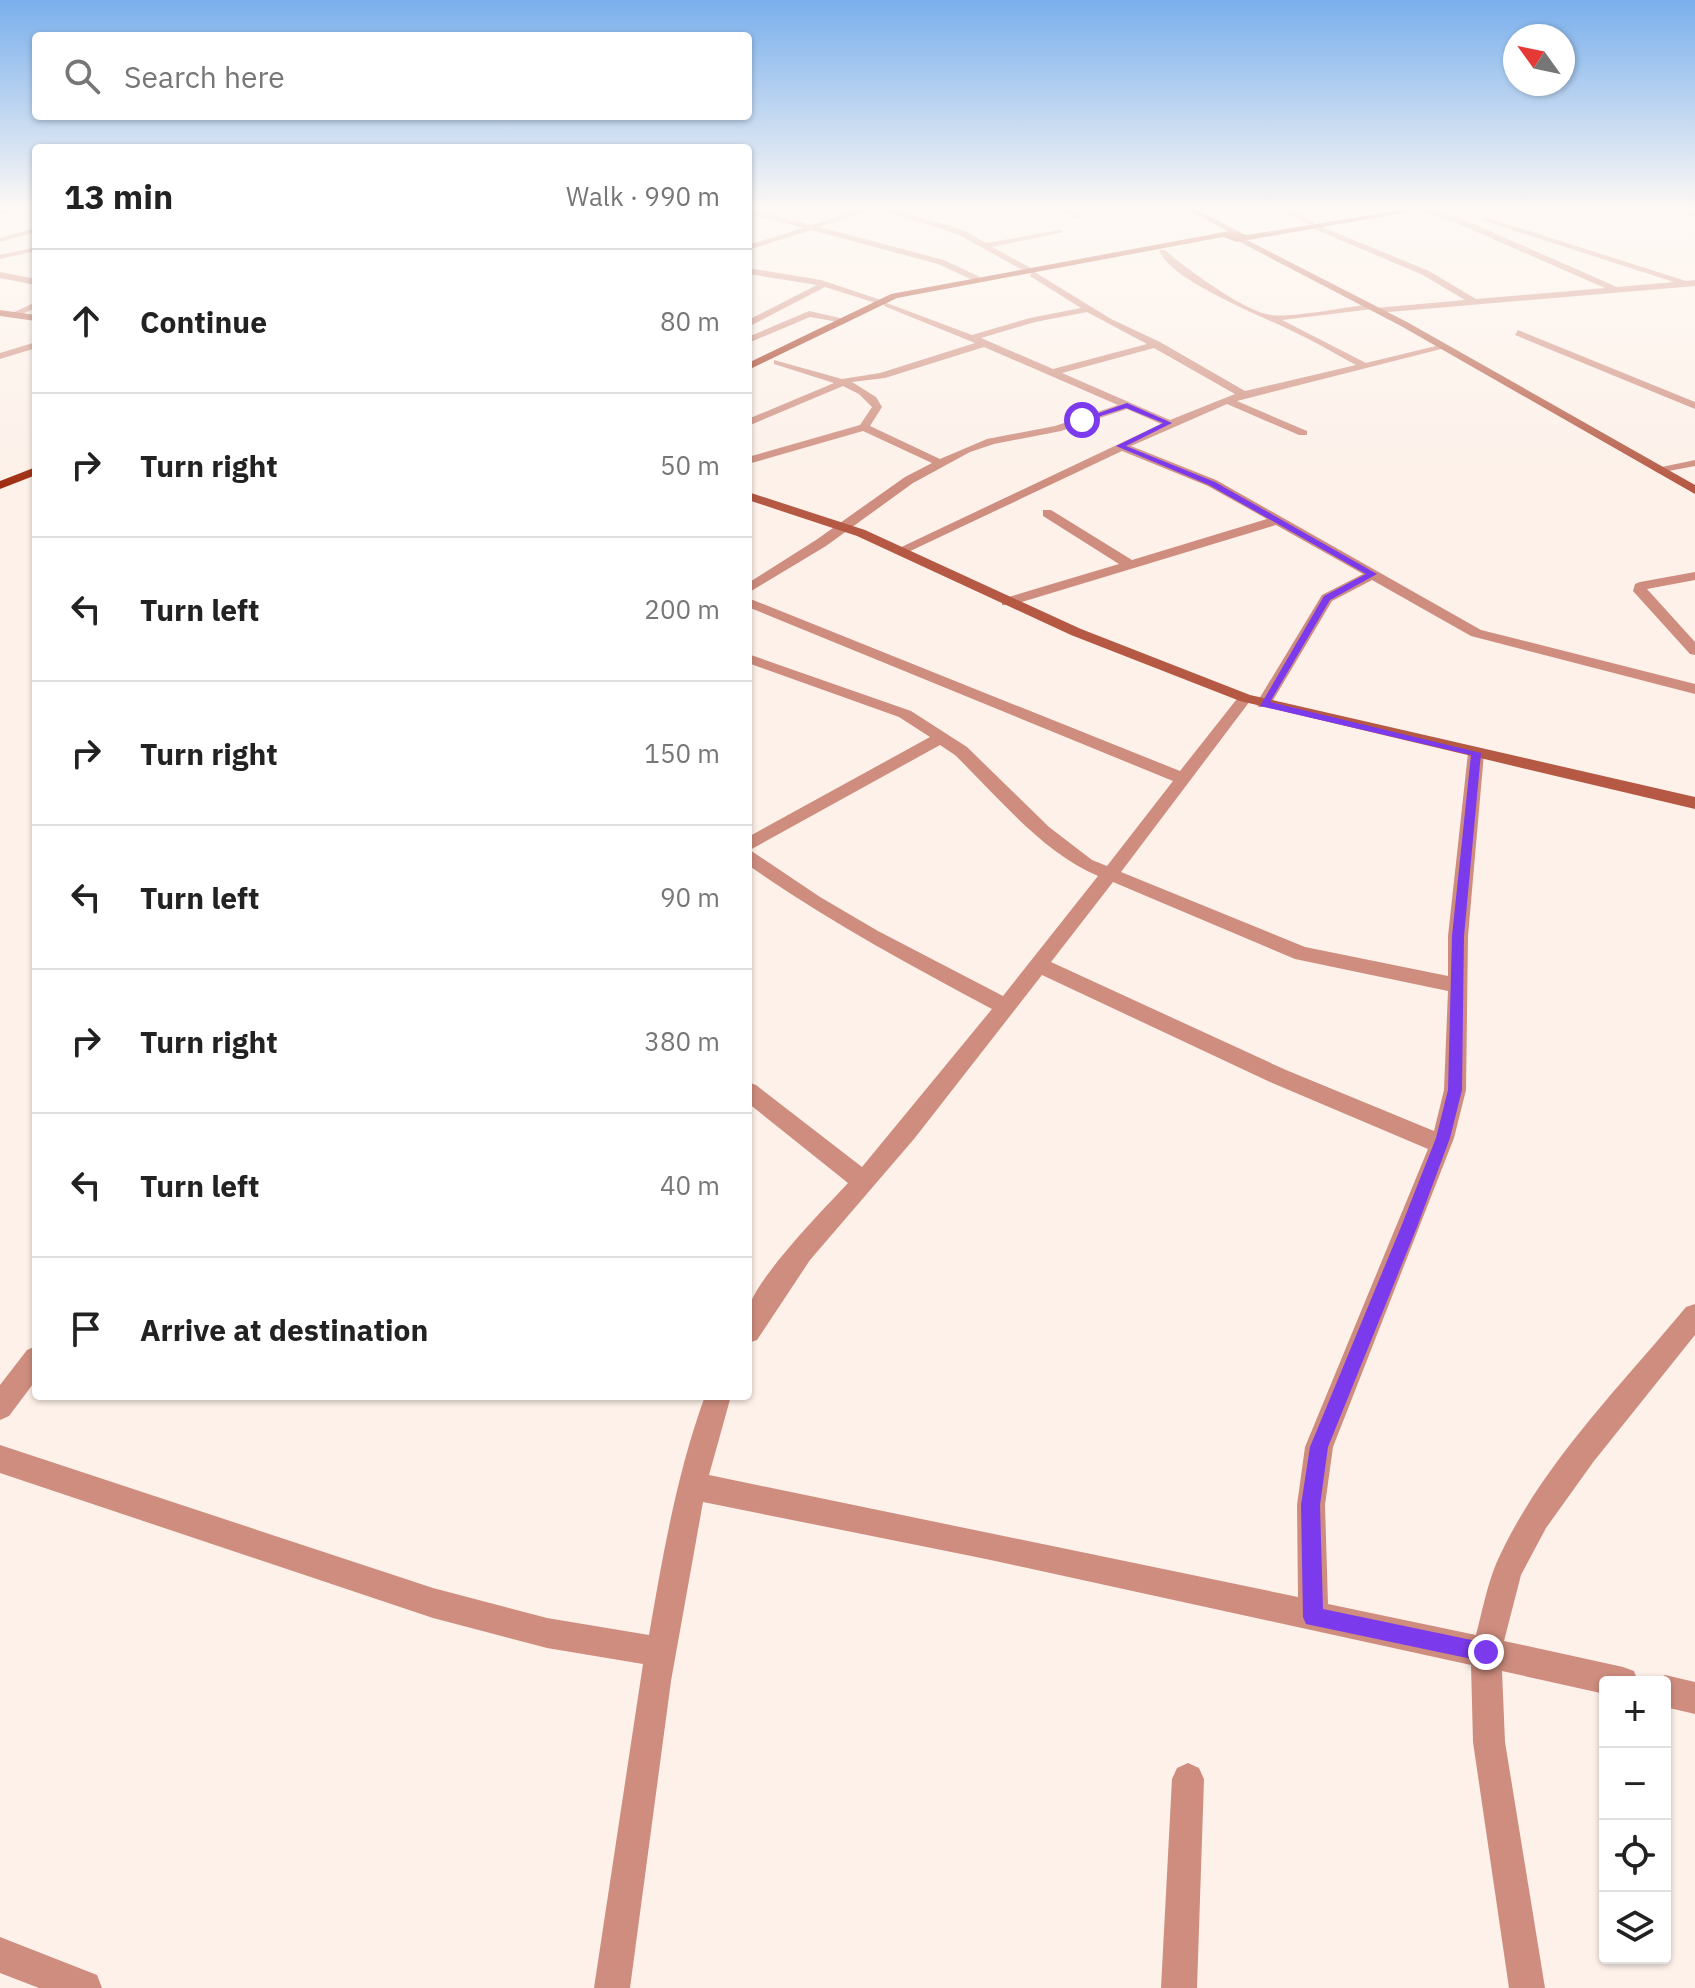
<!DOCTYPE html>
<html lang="en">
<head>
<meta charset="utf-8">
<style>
  :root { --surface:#fff; --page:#f2f2f2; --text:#222; --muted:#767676; --line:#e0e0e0 }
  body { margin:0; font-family:"IBM Plex Sans",sans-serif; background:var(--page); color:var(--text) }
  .controls { position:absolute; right:24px; bottom:24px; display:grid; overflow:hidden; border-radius:8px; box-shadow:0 2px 6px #0004 }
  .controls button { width:72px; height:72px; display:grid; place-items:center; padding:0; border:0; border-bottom:2px solid var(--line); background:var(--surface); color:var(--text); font:40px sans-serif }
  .compass { position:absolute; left:1503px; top:24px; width:72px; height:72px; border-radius:50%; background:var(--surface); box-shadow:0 2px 6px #0004; rotate:303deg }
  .stop { position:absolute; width:24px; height:24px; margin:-18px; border:6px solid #7c3aed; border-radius:50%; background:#fff }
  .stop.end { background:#7c3aed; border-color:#fff; box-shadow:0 2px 8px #0008 }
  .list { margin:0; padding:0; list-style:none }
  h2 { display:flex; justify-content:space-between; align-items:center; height:104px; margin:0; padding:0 32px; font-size:34px }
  h2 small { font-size:26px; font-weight:400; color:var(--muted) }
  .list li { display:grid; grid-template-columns:52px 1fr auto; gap:24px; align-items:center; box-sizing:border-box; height:144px; padding:0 32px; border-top:2px solid var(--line) }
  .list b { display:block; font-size:30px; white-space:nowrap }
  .list em { font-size:26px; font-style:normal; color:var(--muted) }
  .icon { flex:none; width:44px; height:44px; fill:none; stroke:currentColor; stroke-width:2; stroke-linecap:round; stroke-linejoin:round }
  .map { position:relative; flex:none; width:1695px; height:1988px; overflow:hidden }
  .search { position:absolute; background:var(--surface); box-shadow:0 2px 6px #0004; left:32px; top:32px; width:720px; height:88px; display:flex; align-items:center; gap:20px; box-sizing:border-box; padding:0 28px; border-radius:8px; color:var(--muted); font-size:30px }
  .panel { position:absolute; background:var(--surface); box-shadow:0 2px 6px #0004; left:32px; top:144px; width:720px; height:1256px; border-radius:8px }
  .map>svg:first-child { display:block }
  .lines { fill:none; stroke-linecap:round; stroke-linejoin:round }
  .street { fill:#ce8d7e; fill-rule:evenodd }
  .secondary { fill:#b55944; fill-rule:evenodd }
  .primary { fill:#a02d11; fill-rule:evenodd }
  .route { fill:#7c3aed }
</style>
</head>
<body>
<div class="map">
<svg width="1695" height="1988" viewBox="0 0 1695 1988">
  <rect width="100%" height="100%" fill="#fdf1e9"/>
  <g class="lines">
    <path class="street" d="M21,207H36V209L0,214V210Z
      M868,207H885L963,230L986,243L1060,230L1064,232L992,247L1031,268L1028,273L957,234L877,209L819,227L944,260L980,277L977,282L938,264L811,230L748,250V245L803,228L748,213V209L811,225Z
      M1052,207H1062L1083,216L1076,218Z
      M1277,207H1286L1316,223L1309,225Z
      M1421,207L1460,218L1617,287L1674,282L1478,219L1485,217L1686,281L1695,280V286L1377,313L1373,309L1282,320L1366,363L1444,344L1449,347L1237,401L1307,431V435H1299L1227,404L1131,446L1216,480L1481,630L1695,684V694L1471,636L1372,580L1332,601L1269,707H1259L1256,704L1322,595L1363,574L1276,525L1012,605H1002V599L1119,564L1043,516V510H1051L1132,560L1267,519L1208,486L1122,451L904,554L893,551L1161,424L1127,409L1061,431L994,444L970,452L913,483L826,546L748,593V583L816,540L905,477L932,463L863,431L748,464V457L860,425L872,407L859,394L843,386L748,426V419L834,383L774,364V360L842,379L880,373L975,343L884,306V302L972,335L1030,318L1081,308L1030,276L1033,271L1111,319L1160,342L1245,391L1356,365C1334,353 1312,340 1290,330C1261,316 1168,279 1159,250H1165C1185,268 1245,312 1271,315C1293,318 1346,307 1371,304L1375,308L1465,300L1423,275L1314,229L1317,225L1429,271L1476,299L1605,288L1454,222L1418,211ZM1087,312L1147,344L1053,369L981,338L1035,322ZM984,347L1118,405L1055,426L987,439L940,459L870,426L882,407L876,397L852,382L885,378ZM1154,348L1235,394L1170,420L1062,373Z
      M1670,207L1695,211V216L1671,209Z
      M36,228V232L0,242V238Z
      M36,247V251L0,259V255Z
      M748,268L821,280L884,301L879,304L825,287L748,327V320L817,285L748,274Z
      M0,272L36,279V285L0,278Z
      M36,302V308L13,318L8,315Z
      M809,311L849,320L844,323L810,317L748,343V337Z
      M1518,330L1695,402V409L1515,335Z
      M36,342V348L0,359V353Z
      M1695,460V466L1658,473L1652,469Z
      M1695,572V580L1647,589L1695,642V655L1690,654L1633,591L1635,584L1640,582Z
      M748,598L1180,771L1240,695H1250V701L1121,872L1305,947L1448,976V936L1468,753L1476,748L1484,753L1468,936L1466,1090L1454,1138L1333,1447L1325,1505L1328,1604L1476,1635C1482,1612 1487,1586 1496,1564C1539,1467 1619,1388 1686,1307L1695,1304V1335L1594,1461L1546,1528L1521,1575L1504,1641L1623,1667L1634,1671L1638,1682H1605V1694L1502,1671L1505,1742L1545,1988H1509L1473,1742L1471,1665L986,1559L703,1502L671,1681L630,1988H594L643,1664L547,1648L433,1618L0,1473V1445L433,1588L547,1618L649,1635C663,1554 677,1473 705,1396H731L709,1475L1298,1597L1297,1505L1305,1447L1428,1149L1270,1082L1042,975L914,1139L810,1260L757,1340L748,1343C748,1332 745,1316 749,1306C762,1272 822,1211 848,1183L748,1103V1082L756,1085L862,1167L992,1009C908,964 826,920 748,865V837L930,737L899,717L748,663V654L911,711L967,747L1049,827L1092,860L1107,866L1173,781L748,607ZM940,745L955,755C998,797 1042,852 1098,876L1003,996L878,931L820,897L750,850ZM1113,882L1295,959L1448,991L1444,1090L1434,1131L1286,1070L1051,962Z
      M36,1346V1380L9,1416L0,1420V1385L27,1350Z
      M1665,1675L1695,1682V1714L1665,1707V1682H1653Z
      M1188,1763L1199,1768L1204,1779L1197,1988H1161L1172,1779L1177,1768Z
      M0,1937L97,1975L102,1988H39L0,1973Z"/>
    <path class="secondary" d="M1182,207H1191L1242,233L1235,235Z
      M1243,238L1407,322L1695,485V494L1401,326L1240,242Z
      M0,310L36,315V321L0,316Z
      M748,492L865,530L1081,629L1250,695L1695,797V809L1240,701L1071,635L857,536L748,500Z"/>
    <path class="primary" d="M1420,207H1436L1237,242L1223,237L897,298L748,370V363L891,294L1230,231L1248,235Z
      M36,467V475L0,489V481Z"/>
  </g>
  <linearGradient id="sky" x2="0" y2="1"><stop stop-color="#79afec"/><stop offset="0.43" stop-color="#fef9f5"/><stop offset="1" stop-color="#fef9f5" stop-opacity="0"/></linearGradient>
  <rect width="1695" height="485" fill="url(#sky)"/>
  <path class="route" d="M1127,403L1172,423L1126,446L1215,482L1377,574L1330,600L1270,702L1481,753L1464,936L1462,1090L1450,1138L1417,1227L1328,1447L1320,1505L1323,1609L1486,1643L1493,1645L1496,1652L1493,1659L1486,1662L1306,1624L1303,1617L1301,1505L1310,1447L1401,1227L1436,1138L1448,1090L1452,936L1471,755L1260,706L1324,596L1366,574L1209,485L1116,446L1163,423L1126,408L1085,421L1079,420Z"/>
</svg>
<div class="controls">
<button>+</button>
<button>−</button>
<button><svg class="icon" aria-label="locate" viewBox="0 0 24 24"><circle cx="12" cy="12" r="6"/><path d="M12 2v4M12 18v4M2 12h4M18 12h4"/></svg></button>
<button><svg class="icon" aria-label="layers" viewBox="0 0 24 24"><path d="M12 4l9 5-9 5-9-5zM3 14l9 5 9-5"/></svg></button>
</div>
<svg class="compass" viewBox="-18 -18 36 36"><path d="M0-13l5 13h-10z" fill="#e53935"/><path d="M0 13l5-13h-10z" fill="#767676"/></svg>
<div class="stop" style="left:1082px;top:420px"></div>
<div class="stop end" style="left:1486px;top:1652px"></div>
<div class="search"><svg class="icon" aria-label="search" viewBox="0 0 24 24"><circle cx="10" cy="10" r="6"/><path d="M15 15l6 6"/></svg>Search here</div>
<section class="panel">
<h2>13 min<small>Walk · 990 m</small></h2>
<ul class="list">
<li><svg class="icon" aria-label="ahead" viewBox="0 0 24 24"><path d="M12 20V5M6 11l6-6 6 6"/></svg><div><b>Continue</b></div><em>80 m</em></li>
<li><svg class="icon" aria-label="right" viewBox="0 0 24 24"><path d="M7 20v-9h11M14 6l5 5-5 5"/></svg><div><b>Turn right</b></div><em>50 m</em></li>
<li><svg class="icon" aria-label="left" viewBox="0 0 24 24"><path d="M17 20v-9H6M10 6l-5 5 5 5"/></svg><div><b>Turn left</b></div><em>200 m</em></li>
<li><svg class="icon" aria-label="right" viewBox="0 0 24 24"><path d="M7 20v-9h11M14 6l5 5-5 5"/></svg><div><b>Turn right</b></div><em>150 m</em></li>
<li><svg class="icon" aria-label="left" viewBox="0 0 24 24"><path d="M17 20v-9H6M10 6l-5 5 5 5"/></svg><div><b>Turn left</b></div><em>90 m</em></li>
<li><svg class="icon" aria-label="right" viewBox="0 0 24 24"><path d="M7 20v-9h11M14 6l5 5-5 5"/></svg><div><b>Turn right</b></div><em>380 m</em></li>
<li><svg class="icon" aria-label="left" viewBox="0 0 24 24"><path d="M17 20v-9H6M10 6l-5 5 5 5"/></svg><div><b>Turn left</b></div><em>40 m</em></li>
<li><svg class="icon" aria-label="arrive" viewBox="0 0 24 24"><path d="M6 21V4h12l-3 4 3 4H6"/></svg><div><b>Arrive at destination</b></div></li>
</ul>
</section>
</div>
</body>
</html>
